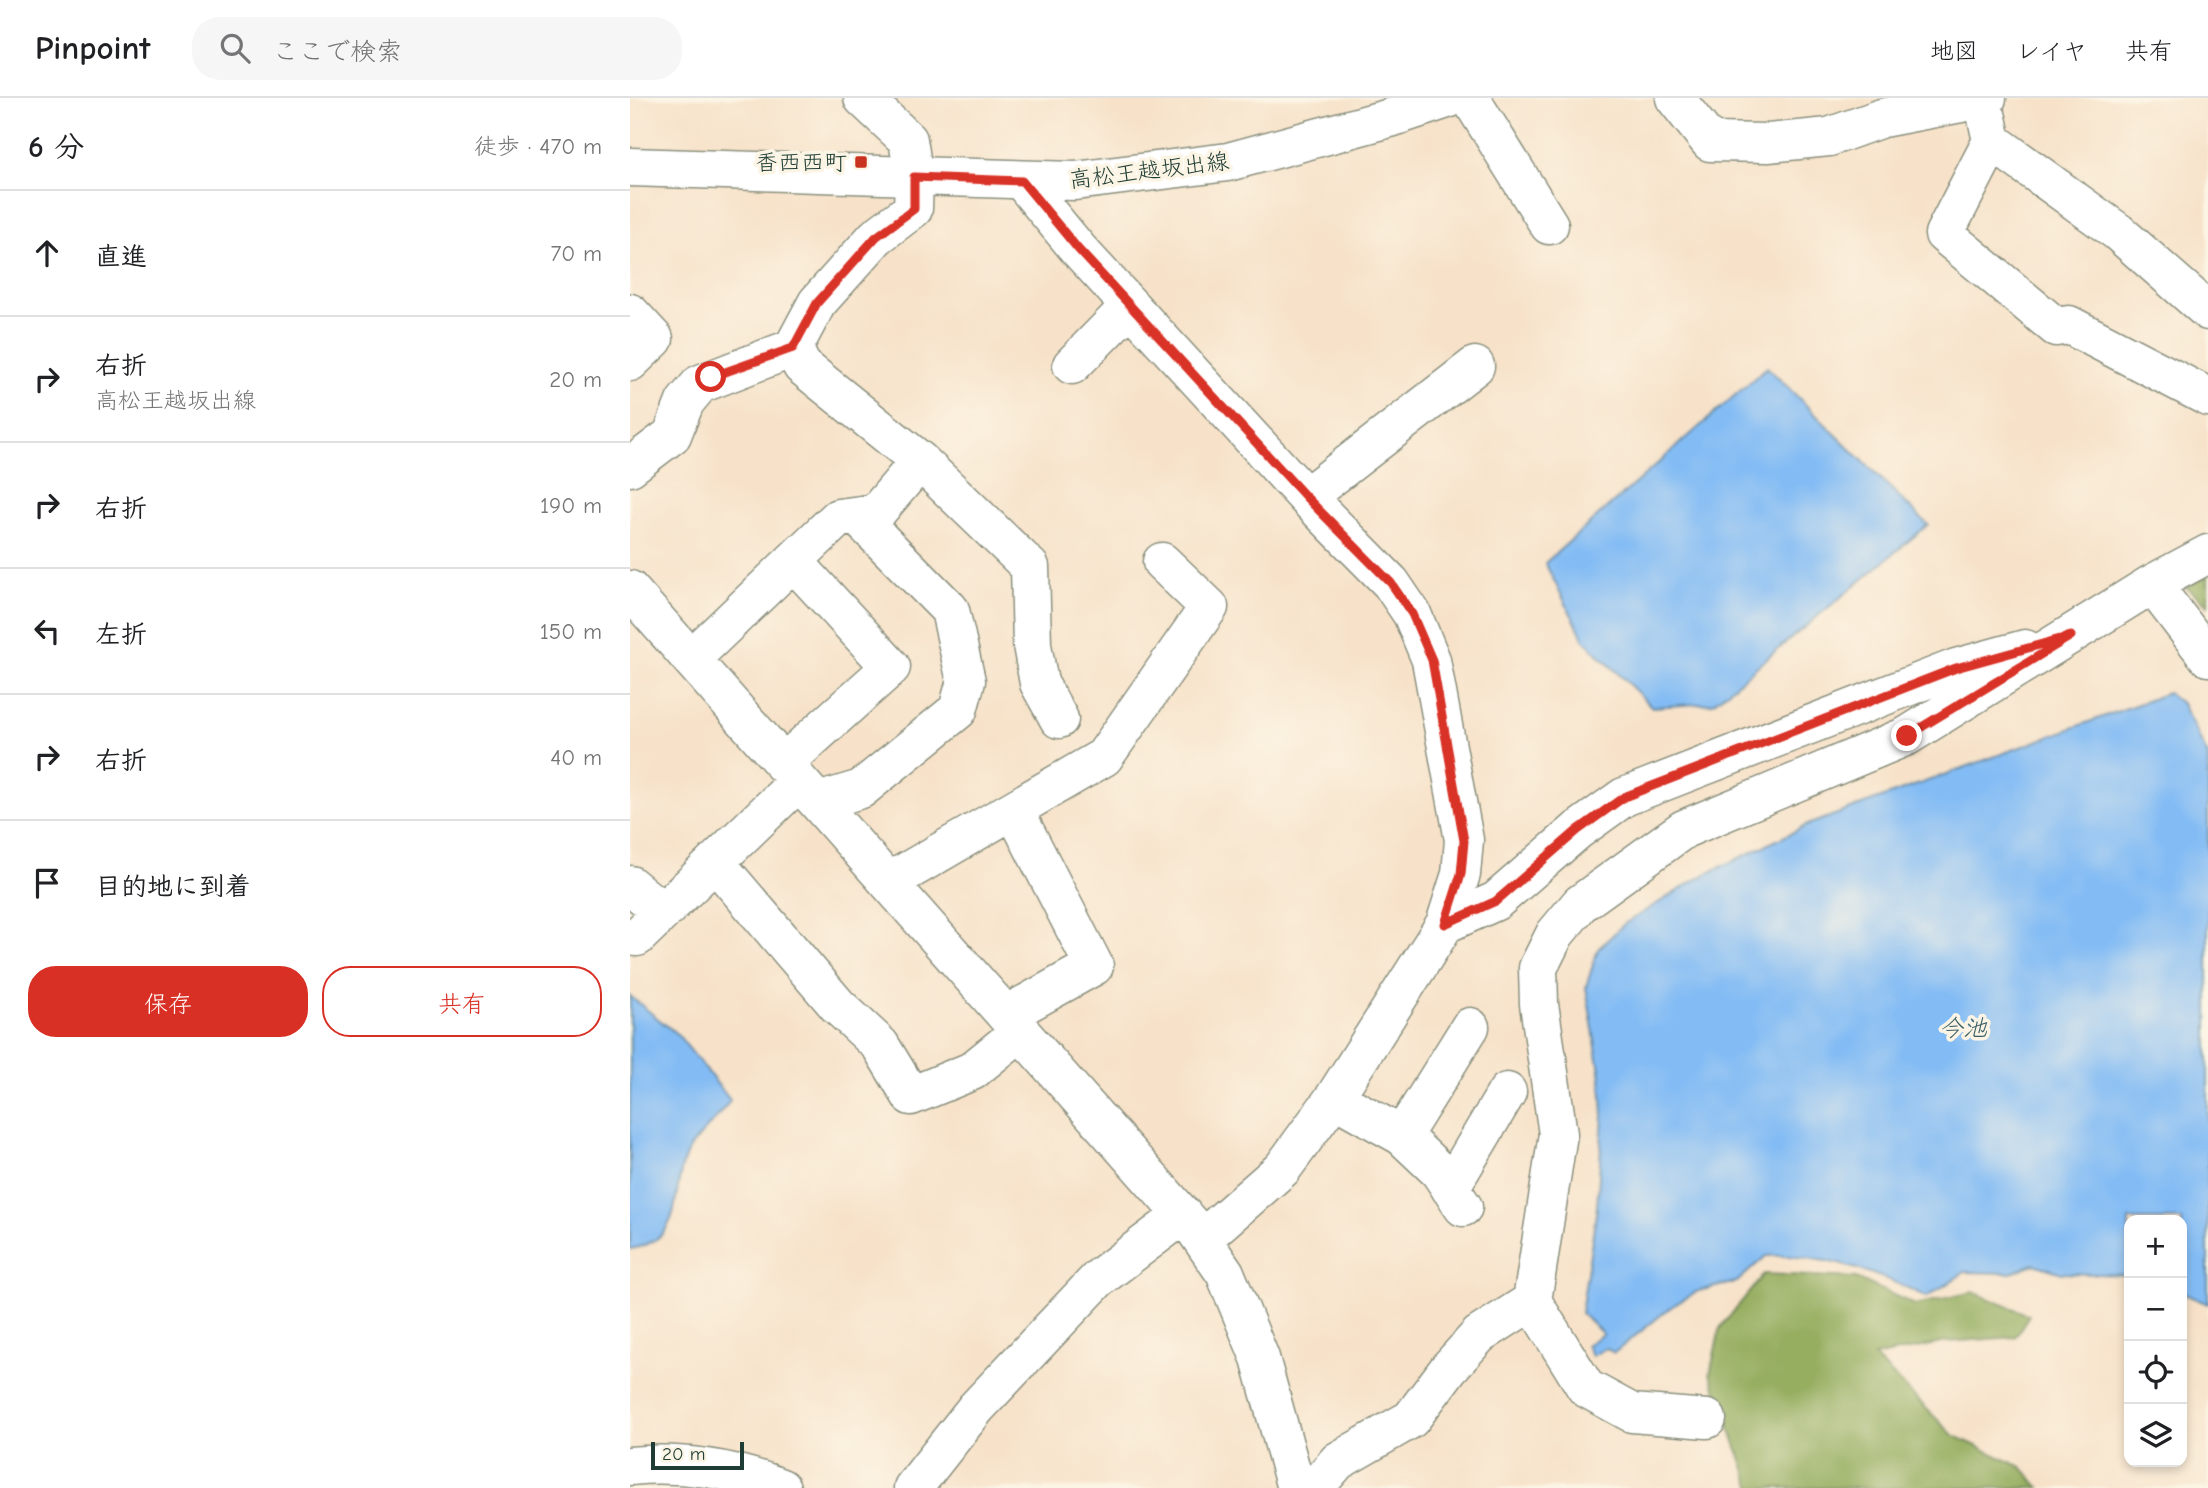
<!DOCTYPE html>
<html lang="ja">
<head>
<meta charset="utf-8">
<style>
  :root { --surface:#fff; --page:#f6f6f6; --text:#202124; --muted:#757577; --line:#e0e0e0; --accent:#d93025 }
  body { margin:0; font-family:"Comic Neue","Klee One",sans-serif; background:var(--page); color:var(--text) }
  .controls { position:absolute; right:21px; bottom:21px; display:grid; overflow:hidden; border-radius:14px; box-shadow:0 4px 10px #0003 }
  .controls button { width:63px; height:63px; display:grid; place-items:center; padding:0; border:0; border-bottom:2px solid var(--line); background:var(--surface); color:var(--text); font:35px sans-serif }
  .scale { position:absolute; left:21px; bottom:18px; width:93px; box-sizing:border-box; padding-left:7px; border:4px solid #1f3d34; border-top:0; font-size:19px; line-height:24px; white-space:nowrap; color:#1f3d34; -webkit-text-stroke:5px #fcf5e5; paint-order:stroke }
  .stop { position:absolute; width:21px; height:21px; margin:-16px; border:5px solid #d93025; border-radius:50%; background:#fff }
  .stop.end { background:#d93025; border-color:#fff; box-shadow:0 2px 7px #0008 }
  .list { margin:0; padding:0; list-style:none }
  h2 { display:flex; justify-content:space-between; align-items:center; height:91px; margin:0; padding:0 28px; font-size:30px }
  h2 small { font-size:23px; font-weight:400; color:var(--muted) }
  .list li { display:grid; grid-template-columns:46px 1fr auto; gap:21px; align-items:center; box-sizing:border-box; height:126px; padding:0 28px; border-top:2px solid var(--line) }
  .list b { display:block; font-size:26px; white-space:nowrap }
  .list p { margin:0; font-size:23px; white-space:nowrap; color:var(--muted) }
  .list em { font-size:23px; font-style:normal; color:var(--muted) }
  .actions { display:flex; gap:14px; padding:21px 28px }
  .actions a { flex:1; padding:16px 0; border:2px solid var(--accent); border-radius:28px; text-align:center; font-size:24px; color:var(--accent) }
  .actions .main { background:var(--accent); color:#fff }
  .icon { flex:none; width:38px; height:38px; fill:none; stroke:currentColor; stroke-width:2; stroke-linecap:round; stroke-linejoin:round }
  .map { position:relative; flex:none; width:1578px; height:1390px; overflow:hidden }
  header { display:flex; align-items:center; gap:42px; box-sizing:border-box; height:98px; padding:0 35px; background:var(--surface); border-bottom:2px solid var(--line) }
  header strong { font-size:33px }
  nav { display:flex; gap:38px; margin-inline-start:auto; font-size:24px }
  .search { width:490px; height:63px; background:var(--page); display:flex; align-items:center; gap:18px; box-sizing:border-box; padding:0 24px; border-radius:28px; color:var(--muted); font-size:26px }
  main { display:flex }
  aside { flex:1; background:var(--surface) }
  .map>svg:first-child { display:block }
  .forest { fill:#96ae60; stroke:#5a764a; stroke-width:2 }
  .water { fill:#83bcf4; stroke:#517c94; stroke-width:2 }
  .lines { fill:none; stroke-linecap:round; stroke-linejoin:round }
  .minor-casing { stroke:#8b907e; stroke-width:41 }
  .major-casing { stroke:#8b907e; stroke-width:41 }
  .minor { stroke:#fff; stroke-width:38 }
  .major { stroke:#fff; stroke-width:38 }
  .route { stroke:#d93025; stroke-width:9 }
  .poi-dot { fill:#c8321e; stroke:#fcf5e5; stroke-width:2.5 }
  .labels { text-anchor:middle; stroke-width:7; stroke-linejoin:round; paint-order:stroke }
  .poi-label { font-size:23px; fill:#1f3d34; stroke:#fcf5e5; text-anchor:end }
  .street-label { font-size:23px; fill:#1f3d34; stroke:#fcf5e5 }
  .water-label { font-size:24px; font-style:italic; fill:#385d64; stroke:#fcf5e5 }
</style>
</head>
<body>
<header>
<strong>Pinpoint</strong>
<div class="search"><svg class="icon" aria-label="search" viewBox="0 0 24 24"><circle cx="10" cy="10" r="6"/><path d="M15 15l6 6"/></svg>ここで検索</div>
<nav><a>地図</a><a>レイヤ</a><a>共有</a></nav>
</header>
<main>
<aside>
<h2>6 分<small>徒歩 · 470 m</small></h2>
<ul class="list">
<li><svg class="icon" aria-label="ahead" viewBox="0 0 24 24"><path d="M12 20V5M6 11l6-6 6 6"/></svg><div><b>直進</b></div><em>70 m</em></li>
<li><svg class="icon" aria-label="right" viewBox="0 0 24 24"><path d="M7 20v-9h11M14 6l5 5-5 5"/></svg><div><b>右折</b><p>高松王越坂出線</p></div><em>20 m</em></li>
<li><svg class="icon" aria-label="right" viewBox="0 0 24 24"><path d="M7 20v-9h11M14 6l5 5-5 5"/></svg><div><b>右折</b></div><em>190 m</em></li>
<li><svg class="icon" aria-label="left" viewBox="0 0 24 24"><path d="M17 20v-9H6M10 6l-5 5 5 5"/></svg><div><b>左折</b></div><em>150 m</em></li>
<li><svg class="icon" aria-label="right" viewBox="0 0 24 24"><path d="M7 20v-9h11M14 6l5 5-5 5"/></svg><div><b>右折</b></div><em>40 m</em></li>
<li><svg class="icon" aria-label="arrive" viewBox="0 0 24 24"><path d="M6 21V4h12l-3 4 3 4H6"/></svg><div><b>目的地に到着</b></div></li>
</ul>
<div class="actions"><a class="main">保存</a><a>共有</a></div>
</aside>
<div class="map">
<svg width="1578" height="1390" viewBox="0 0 1578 1390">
  <rect width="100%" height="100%" fill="#fcf5e5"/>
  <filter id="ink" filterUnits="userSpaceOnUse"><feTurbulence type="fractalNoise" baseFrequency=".0143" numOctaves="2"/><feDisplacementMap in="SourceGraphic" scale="14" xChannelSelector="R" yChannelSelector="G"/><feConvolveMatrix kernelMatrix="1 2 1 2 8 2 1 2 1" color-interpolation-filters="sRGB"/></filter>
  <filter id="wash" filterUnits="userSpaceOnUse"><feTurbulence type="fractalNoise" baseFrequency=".00686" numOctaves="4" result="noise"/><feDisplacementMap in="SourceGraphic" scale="28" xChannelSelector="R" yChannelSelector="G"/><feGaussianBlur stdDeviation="1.57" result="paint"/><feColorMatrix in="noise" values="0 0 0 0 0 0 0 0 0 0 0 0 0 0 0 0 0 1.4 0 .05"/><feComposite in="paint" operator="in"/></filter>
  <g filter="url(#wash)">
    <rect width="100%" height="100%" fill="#f7e2c9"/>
    <path class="forest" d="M1578,477V507L1556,489Z
      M1134,1176L1226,1180L1285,1207L1343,1194L1399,1217L1385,1239L1316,1244L1244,1259L1323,1337L1392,1369L1410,1390H1122L1080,1276L1090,1230Z"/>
    <path class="water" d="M1137,269L1298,427L1083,605L1022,609L955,543L915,465Z
      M1538,595L1552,606L1578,658V1206L1552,1195V1122H1499V1177L1432,1175L1404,1166L1381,1175L1335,1174L1297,1199C1248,1175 1191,1156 1136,1158L1107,1184L1068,1193L1041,1209L984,1255L976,1250L962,1258L956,1247L973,1236L951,1215L967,1109L973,1018L971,979L956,889L968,851L994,826L1072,778L1180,726Z
      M0,898L48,937L100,1002C89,1021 63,1041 56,1057C40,1092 57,1142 0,1151Z"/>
  </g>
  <g filter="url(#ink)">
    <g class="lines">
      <g class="minor-casing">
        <path id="minor" d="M233,0L278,42L284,79L283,111L246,139L187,205L163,250L172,268L290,363L400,469L402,547L409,585L429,621
          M840,0L919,127
          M1045,0L1080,44L1138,45L1199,39L1252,20L1357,0
          M1357,20L1362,43L1488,134L1578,213
          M1362,43L1314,136L1426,229L1439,227L1578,299
          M392,83L448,151L676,399L761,485L782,516L801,562L834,742L831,776L815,826L704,1000L652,1071L572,1141
          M0,215L24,241L0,264
          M442,267L500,208
          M0,369L42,337L55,304L70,286L163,250
          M676,399L845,268
          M1522,486L1578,559
          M0,492L564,1130L595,1175L630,1260L666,1390
          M61,561L208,420L246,415L290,363
          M153,666L261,569L163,463
          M188,704L231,691L328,612L336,583L320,512L227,418
          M85,764L208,908L250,947L281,998L342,973L391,933
          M259,784L474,659L579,509L532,464
          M0,787L33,814
          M815,826L866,803L948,732L994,699L1326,570L1395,551
          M7,839L169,683
          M376,917L464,868L384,712
          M704,1000L772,1038L809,1073L833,1109
          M772,1038L840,929
          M820,1090L877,994
          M902,1203L956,1290L1002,1315L1077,1321
          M0,1368C50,1363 105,1371 151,1390
          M283,1390L346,1310L468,1181L553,1117
          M684,1390L708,1363L781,1321L819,1270L849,1237L902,1203L928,1036L909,906L908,870L925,836L950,806L1054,731L1277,638L1522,486L1578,456"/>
      </g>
      <g class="major-casing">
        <path id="major" d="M0,69L445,83L598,64L760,20L820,0"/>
      </g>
      <use href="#minor" class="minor"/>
      <use href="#major" class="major"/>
    </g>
  </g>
  <g class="lines" filter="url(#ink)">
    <path class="route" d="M81,279L163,250L187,205L246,139L284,111V79L392,83L448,151L676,399L761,485L782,516L802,562L834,743L831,776L815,826L866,803L948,732L994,699L1326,570L1441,538L1277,638"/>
  </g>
  <rect class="poi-dot" x="224" y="57" width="14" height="14" rx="3.5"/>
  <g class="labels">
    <g class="poi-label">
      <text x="217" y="72">香西西町</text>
    </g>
    <g class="street-label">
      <text transform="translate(519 72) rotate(-7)" y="8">高松王越坂出線</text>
    </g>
    <g class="water-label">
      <text x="1333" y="938">今池</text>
    </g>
  </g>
</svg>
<div class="controls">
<button>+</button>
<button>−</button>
<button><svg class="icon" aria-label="locate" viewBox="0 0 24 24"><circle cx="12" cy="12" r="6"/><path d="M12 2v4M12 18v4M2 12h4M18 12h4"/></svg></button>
<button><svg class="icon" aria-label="layers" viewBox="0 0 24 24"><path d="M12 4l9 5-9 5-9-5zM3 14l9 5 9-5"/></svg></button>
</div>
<div class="scale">20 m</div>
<div class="stop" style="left:81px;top:279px"></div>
<div class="stop end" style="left:1277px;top:638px"></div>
</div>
</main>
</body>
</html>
